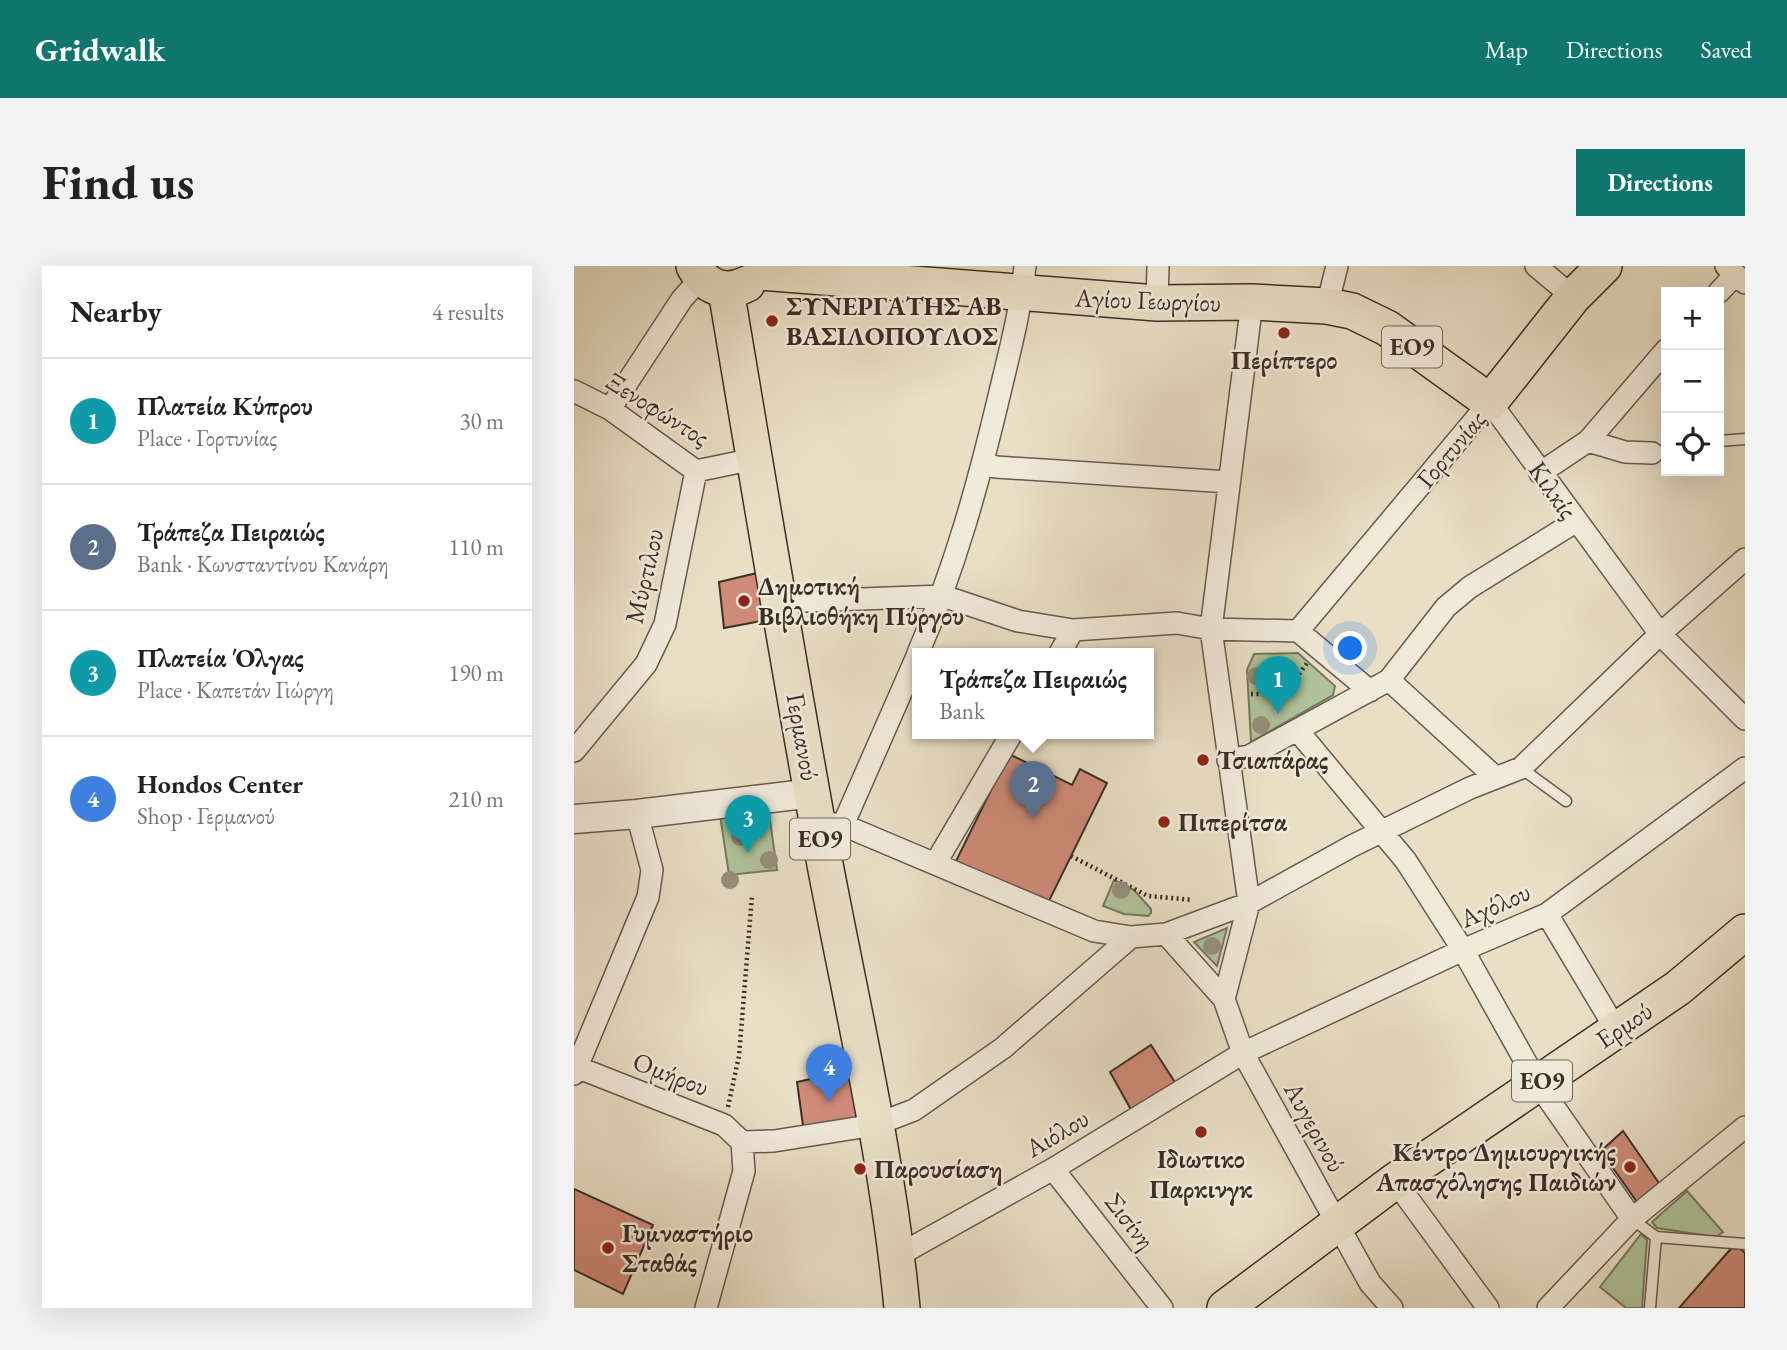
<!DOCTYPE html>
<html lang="en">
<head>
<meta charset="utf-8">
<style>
  :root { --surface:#fff; --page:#f2f2f2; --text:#222; --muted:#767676; --line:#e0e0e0; --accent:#0f766e }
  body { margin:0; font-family:"EB Garamond",serif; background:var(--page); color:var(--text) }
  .controls { position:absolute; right:21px; top:21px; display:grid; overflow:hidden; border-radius:0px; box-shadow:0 7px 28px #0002 }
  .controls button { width:63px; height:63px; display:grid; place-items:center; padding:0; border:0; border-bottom:2px solid var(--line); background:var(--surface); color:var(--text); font:35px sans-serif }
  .you { position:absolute; left:777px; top:383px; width:24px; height:24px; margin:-18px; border:5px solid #fff; border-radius:50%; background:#1a73e8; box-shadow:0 0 0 10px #1a73e833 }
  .badge { display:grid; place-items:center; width:46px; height:46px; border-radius:50%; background:var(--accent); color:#fff; font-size:23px; font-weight:700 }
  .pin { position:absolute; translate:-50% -58px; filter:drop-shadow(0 2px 4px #0008) }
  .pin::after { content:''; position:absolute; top:37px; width:24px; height:21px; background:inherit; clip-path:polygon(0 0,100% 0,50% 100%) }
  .popup { position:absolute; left:338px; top:382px; width:242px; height:91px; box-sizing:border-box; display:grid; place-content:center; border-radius:0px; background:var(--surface); filter:drop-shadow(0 2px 5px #0005); font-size:23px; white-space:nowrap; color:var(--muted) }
  .popup b { font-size:26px; color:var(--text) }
  .popup::after { content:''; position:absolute; left:50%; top:100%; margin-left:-14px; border:14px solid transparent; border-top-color:var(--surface) }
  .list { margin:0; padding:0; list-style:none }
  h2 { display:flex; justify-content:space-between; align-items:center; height:91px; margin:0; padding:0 28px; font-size:30px }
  h2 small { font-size:23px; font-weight:400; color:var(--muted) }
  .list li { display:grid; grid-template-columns:46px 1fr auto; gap:21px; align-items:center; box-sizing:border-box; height:126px; padding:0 28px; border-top:2px solid var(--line) }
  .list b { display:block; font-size:26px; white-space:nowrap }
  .list p { margin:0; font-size:23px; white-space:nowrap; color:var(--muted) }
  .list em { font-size:23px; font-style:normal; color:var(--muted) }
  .icon { flex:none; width:38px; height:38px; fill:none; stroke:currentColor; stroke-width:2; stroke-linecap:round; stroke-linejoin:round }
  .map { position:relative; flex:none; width:1171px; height:1042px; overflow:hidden; border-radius:0px }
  header { display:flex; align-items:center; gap:42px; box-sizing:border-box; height:98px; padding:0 35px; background:var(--accent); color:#fff }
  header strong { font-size:33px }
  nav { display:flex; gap:38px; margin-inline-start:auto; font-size:24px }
  .intro { display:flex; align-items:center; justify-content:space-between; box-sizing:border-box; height:168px; padding:0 42px }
  h1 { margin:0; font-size:49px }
  .button { padding:18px 32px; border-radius:0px; background:var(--accent); color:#fff; font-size:24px; font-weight:700 }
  main { display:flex; gap:42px; padding:0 42px }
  aside { flex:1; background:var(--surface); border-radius:0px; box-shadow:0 7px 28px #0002 }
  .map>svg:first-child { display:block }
  .green { fill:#b0c39a; stroke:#767960; stroke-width:2 }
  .building { fill:#cf8b78; stroke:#3b2f27; stroke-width:2 }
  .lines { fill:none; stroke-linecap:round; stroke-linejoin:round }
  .service-casing { stroke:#665b4e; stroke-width:13 }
  .minor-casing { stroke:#665b4e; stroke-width:24 }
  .tertiary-casing { stroke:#665b4e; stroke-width:31 }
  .primary-casing { stroke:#3b2f27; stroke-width:38 }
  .path { stroke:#3b2f27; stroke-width:4.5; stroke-dasharray:2 3.5; stroke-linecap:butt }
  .service { stroke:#f0ead9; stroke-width:10 }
  .minor { stroke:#f0ead9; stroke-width:21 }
  .tertiary { stroke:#f0ead9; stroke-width:28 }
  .primary { stroke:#e8dfc5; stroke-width:35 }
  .tree { fill:#968f7b }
  .poi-dot { fill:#8f2418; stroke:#f0ead9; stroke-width:2.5 }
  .labels { text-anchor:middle; stroke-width:5; stroke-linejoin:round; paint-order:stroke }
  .shield { fill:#f0ead9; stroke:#71675c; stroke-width:2 }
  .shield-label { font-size:24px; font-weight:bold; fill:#3b2f27 }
  .street-label { font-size:26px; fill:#3b2f27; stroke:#f0ead9 }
  .poi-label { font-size:26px; font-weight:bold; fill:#3b2f27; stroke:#f0ead9; text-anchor:start }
</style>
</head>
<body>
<header>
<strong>Gridwalk</strong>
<nav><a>Map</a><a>Directions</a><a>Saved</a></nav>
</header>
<div class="intro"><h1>Find us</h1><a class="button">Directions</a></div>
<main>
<aside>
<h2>Nearby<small>4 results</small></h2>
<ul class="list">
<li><span class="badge" style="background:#0f9aa8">1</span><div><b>Πλατεία Κύπρου</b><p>Place · Γορτυνίας</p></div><em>30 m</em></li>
<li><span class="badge" style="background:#5c6f8a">2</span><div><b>Τράπεζα Πειραιώς</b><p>Bank · Κωνσταντίνου Κανάρη</p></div><em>110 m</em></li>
<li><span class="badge" style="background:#0f9aa8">3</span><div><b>Πλατεία Όλγας</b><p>Place · Καπετάν Γιώργη</p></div><em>190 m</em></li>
<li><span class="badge" style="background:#3f7fe0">4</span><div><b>Hondos Center</b><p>Shop · Γερμανού</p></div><em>210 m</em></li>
</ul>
</aside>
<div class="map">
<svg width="1171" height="1042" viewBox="0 0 1171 1042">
  <rect width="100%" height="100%" fill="#e8dfc5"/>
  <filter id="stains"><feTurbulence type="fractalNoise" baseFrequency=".00286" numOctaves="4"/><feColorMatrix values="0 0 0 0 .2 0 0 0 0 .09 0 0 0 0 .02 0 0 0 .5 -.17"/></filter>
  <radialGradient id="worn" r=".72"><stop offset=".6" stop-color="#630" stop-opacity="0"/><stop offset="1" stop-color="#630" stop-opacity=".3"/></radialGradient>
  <path class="green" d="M724,387L761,420L759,429L677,476L673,404L680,388Z
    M194,540L203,604L155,609L146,549Z
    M540,614L560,624L577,643V647L574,650L550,648L529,640Z
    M653,662L643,700L620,676Z
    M1113,925L1149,966L1142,971L1083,962L1078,956Z
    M1067,968L1073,974L1068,1042H1052L1026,1021Z"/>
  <path class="building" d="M187,306L198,353L150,362L145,316Z
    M435,488L498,519L506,503L533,517L473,639L382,595Z
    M577,779L604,821L560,849L536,806Z
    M277,804L288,855L230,867L223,816Z
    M1049,865L1085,917L1063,936L1027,885Z
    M0,923L79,959L49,1028L0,1004Z
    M1161,978L1171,987V1042H1105Z"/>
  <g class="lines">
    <g class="service-casing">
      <path id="service" d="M1145,175L1171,173
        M1078,187L1092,184
        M947,502L992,535
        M1058,953L1082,971L1171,978
        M1076,1042L1082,971"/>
    </g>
    <g class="minor-casing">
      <path id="minor" d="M962,0L999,31
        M1152,0L1171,17
        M1145,26L1161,9
        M583,37L584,0
        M753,40L763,0
        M0,125L36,143L122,205L180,193
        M36,143L108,33L127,12
        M1014,175L1051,186L1078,187
        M410,197L422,201L655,216
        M966,207L1014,175L1092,84
        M204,336L369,330L444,355L499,364L603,357L637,363L724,365L796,425
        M724,365L916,136L1086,368L1171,453
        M344,387C381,303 405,215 426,126C436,84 447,43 451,0
        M486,387L499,364
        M815,414L921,511
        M724,465L832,595L889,684L964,818L1058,953
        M0,485L72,398L91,358L122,205
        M654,494L675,490L815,414L872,341L896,321L1001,256
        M243,556L269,559L520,665L557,671L592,668L675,637L778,580L896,522L947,502L1086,368L1171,293
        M269,559L344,388
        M361,598L438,467
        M973,648L1043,765
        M592,668L650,733L669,787L796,1017L818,1042
        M650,733L675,637L637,363L678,36
        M0,800L150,859L168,876
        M0,808L74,631L78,604L63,548
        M168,876L200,875L301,859L340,844L429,782L557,671
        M479,903L588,1042
        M821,915L914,1042
        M323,990L479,903L669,787L889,684L973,648L1171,502
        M132,1042L170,905L168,876
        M974,1042L1058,953L1171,861"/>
    </g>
    <g class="tertiary-casing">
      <path id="tertiary" d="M0,553L63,548L239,527"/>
    </g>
    <g class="primary-casing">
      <path id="primary" d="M120,0C131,21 151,29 173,18
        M186,6L583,37L678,36L753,40L778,45L813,62L916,136L999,31L1030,0
        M152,24C184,214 215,404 250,593C278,742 314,891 328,1042
        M651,1042L821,915L1104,722L1171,666"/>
    </g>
    <path class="path" d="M677,428H693L698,412L705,408L720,415L733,397
      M497,590L574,630L619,634
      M154,841L165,790L178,630"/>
    <use href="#service" class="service"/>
    <use href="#minor" class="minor"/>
    <use href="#tertiary" class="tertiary"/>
    <use href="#primary" class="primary"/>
  </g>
  <g class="tree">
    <circle cx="682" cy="410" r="9"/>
    <circle cx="709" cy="425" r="9"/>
    <circle cx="687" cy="459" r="9"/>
    <circle cx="166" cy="571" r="9"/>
    <circle cx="195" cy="594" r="9"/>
    <circle cx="156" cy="614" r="9"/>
    <circle cx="547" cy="624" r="9"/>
    <circle cx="638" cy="680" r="9"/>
  </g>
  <g class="poi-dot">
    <circle cx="198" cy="55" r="7"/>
    <circle cx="710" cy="67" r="7"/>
    <circle cx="170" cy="335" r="7"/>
    <circle cx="629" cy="494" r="7"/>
    <circle cx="590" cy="556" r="7"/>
    <circle cx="627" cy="866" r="7"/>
    <circle cx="1056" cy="901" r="7"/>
    <circle cx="286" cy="903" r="7"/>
    <circle cx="34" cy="982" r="7"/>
  </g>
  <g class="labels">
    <g class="shield">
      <rect x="808" y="60.5" width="60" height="41" rx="5"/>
      <rect x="216" y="552.5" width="60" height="41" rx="5"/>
      <rect x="938" y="794.5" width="60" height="41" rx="5"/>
    </g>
    <g class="shield-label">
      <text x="838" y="89">ΕΟ9</text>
      <text x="246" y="581">ΕΟ9</text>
      <text x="968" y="823">ΕΟ9</text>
    </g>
    <g class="street-label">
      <text transform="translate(574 34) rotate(2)" y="9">Αγίου Γεωργίου</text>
      <text transform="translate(84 143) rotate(32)" y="9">Ξενοφώντος</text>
      <text transform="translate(877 183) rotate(-50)" y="9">Γορτυνίας</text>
      <text transform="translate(979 224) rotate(55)" y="9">Κιλκίς</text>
      <text transform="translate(70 310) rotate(-77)" y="9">Μύρτιλου</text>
      <text transform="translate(229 471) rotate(80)" y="9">Γερμανού</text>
      <text transform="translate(921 639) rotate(-24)" y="9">Αχόλου</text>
      <text transform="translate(1050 759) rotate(-34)" y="9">Ερμού</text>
      <text transform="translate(97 808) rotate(21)" y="9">Ομήρου</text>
      <text transform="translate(741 861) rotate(61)" y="9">Αυγερινού</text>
      <text transform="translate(483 867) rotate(-31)" y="9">Αιόλου</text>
      <text transform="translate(556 955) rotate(52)" y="9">Σισίνη</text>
    </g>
    <g class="poi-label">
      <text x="212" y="49">ΣΥΝΕΡΓΑΤΗΣ ΑΒ<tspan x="212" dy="30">ΒΑΣΙΛΟΠΟΥΛΟΣ</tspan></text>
      <text x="710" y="103" text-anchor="middle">Περίπτερο</text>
      <text x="184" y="329">Δημοτική<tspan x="184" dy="30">Βιβλιοθήκη Πύργου</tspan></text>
      <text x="643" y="503">Τσιαπάρας</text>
      <text x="604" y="565">Πιπερίτσα</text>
      <text x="1042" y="895" text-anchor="end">Κέντρο Δημιουργικής<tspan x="1042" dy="30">Απασχόλησης Παιδιών</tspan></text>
      <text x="627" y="902" text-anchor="middle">Ιδιωτικο<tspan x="627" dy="30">Παρκινγκ</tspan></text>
      <text x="300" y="912">Παρουσίαση</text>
      <text x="48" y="976">Γυμναστήριο<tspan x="48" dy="30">Σταθάς</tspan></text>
    </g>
  </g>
  <rect width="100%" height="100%" filter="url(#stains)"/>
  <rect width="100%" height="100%" fill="url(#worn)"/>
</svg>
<div class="controls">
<button>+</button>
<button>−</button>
<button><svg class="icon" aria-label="locate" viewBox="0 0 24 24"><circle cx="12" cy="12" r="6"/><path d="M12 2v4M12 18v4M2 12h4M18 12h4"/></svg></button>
</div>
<div class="you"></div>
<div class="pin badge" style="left:704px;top:448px;background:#0f9aa8">1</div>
<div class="pin badge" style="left:459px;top:553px;background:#5c6f8a">2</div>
<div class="popup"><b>Τράπεζα Πειραιώς</b>Bank</div>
<div class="pin badge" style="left:174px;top:587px;background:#0f9aa8">3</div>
<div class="pin badge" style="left:255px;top:836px;background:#3f7fe0">4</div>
</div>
</main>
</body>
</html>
